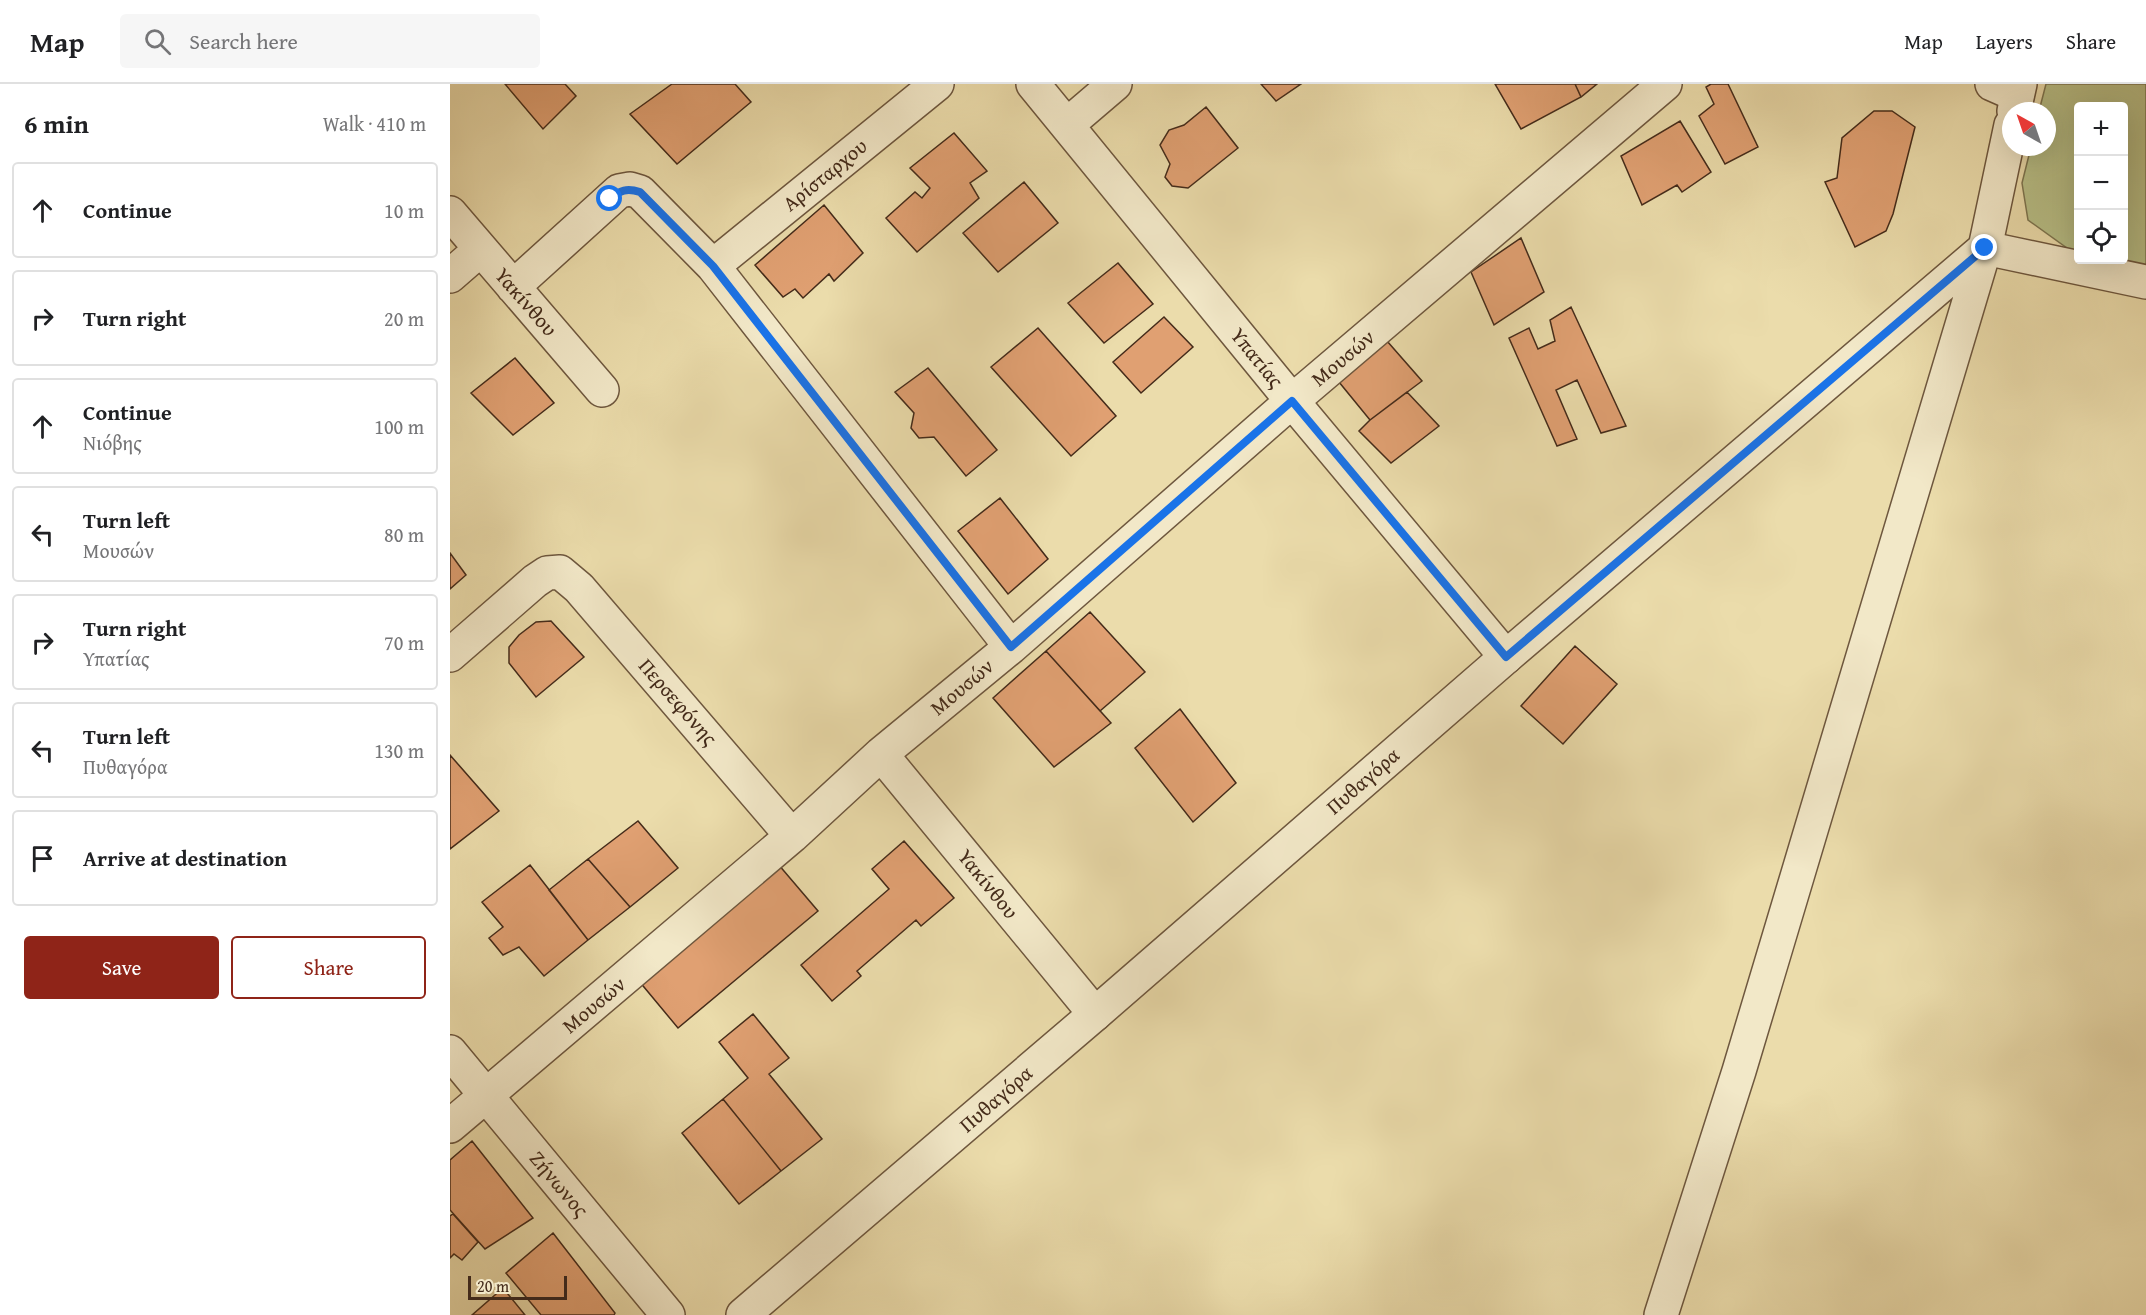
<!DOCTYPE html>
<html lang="en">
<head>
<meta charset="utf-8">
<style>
  :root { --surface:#fff; --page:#f6f6f6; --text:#202124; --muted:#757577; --line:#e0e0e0; --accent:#8f2418 }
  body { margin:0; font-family:"Gentium Book Plus",serif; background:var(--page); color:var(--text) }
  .controls { position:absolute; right:18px; top:18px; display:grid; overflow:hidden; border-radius:6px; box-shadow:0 6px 24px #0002 }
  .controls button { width:54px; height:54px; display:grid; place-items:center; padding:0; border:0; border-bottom:2px solid var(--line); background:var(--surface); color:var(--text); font:30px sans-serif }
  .compass { position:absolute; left:1552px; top:18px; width:54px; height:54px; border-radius:50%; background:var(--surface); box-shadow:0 6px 24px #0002; rotate:320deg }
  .scale { position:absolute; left:18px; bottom:15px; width:99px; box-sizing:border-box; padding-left:6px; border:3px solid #442b1a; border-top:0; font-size:16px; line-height:21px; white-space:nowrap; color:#442b1a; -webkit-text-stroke:4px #f2e8c8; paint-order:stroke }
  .stop { position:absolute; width:18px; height:18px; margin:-14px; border:4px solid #1a73e8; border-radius:50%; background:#fff }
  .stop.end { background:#1a73e8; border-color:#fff; box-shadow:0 2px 6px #0008 }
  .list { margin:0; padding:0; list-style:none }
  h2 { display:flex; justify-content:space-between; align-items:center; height:78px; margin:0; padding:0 24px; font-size:26px }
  h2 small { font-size:20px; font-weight:400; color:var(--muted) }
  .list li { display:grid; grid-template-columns:39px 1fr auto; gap:18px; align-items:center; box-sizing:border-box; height:96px; margin:0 12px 12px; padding:0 12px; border:2px solid var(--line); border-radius:6px }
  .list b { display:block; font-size:22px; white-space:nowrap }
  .list p { margin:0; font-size:20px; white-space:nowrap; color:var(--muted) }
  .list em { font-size:20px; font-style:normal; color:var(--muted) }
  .actions { display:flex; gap:12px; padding:18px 24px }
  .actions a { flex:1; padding:14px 0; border:2px solid var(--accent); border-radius:6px; text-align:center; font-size:21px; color:var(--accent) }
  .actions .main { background:var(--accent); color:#fff }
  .icon { flex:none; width:33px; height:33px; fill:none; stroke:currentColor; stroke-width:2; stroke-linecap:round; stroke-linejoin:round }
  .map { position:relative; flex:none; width:1696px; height:1231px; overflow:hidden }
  header { display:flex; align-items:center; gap:36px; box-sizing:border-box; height:84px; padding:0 30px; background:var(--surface); border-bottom:2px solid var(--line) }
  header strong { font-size:28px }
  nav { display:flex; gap:33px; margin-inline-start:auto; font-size:21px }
  .search { width:420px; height:54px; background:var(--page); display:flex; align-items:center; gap:15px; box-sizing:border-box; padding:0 21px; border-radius:6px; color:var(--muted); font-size:22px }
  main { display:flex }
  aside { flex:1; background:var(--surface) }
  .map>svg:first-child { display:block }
  .green { fill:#b8c088; stroke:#7e7651; stroke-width:1.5 }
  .building { fill:#e0a072; stroke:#442b1a; stroke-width:1.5 }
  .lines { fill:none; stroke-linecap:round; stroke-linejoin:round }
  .minor-casing { stroke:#6e573e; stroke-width:36 }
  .tertiary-casing { stroke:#6e573e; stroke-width:36 }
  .minor { stroke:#f2e8c8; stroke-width:33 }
  .tertiary { stroke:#f2e8c8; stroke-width:33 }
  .route { stroke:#1a73e8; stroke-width:8 }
  .labels { text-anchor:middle; stroke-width:6; stroke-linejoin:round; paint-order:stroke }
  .street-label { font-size:21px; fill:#442b1a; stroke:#f2e8c8 }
</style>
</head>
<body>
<header>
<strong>Map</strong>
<div class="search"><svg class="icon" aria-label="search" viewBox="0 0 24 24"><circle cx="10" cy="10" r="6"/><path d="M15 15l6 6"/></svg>Search here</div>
<nav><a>Map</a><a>Layers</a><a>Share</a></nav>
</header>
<main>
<aside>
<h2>6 min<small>Walk · 410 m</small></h2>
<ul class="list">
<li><svg class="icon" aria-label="ahead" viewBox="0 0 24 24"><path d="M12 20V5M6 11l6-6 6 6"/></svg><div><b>Continue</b></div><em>10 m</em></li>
<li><svg class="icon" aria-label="right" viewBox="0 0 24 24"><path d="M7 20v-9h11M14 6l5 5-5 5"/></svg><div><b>Turn right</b></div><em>20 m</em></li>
<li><svg class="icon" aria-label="ahead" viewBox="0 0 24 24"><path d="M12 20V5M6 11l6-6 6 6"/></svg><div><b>Continue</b><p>Νιόβης</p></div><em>100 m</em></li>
<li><svg class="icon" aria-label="left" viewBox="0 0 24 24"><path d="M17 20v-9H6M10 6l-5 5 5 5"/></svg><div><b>Turn left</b><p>Μουσών</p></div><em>80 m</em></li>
<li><svg class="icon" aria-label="right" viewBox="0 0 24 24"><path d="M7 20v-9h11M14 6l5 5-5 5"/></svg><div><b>Turn right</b><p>Υπατίας</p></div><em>70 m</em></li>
<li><svg class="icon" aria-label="left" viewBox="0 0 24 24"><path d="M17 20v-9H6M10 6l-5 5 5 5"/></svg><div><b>Turn left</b><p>Πυθαγόρα</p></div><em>130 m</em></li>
<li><svg class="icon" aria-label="arrive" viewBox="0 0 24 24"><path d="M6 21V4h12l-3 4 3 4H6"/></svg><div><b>Arrive at destination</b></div></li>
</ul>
<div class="actions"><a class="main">Save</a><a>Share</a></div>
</aside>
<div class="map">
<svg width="1696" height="1231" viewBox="0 0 1696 1231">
  <rect width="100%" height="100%" fill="#ebdcab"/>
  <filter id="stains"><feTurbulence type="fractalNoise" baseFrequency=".00333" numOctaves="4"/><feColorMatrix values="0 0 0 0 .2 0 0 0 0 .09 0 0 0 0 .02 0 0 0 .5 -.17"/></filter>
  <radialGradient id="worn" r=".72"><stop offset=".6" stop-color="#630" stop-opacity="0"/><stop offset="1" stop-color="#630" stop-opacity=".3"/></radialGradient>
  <path class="green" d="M1596,0H1696V184L1654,176H1674V22H1628V170L1624,169L1578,136L1572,99L1581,63H1597V27H1589Z"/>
  <path class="building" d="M55,0H115L126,12L93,45Z
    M222,0H285L301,18L227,80L180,30Z
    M811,0H851L826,17Z
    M1045,0H1125L1131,13L1071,45Z
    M1125,0H1147L1131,13Z
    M1261,0H1278L1308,63L1275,80L1249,32L1264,20L1256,3Z
    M756,23L788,64L738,104L722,102L715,93L720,80L710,61L719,46L734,41Z
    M1424,27H1442L1465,43L1443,130L1436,147L1405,163L1375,98L1387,94L1392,54Z
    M1230,37L1261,88L1232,108L1227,101L1192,121L1171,72Z
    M504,49L537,87L520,99L529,114L467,168L436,134L465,108L472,114L480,104L460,84Z
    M574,98L608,139L548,188L513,149Z
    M374,121L413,169L384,197L379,190L353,214L345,205L333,213L305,181Z
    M1071,154L1094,208L1044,241L1021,188Z
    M668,179L703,220L654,259L618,219Z
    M1121,223L1176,342L1151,349L1127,296L1106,306L1127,355L1107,362L1059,254L1079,244L1088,265L1105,257L1100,236Z
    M714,233L743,263L691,309L663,278Z
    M588,244L666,332L621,372L541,283Z
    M937,257L972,297L920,336L889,298Z
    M65,274L104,319L63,351L21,309Z
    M478,284L547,366L516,392L484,353L469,354L461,344L464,329L445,308Z
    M957,308L989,342L941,379L909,347L920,336Z
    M550,414L598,475L558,510L508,447Z
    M0,469L16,491L0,505Z
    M640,528L695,588L650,627L596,567Z
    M101,537L134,573L86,613L59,579V563L69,551L86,538Z
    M1125,562L1167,600L1113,660L1071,622Z
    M596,567L661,639L604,683L543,614Z
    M730,625L786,699L743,738L685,664Z
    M0,671L49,727L0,765Z
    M188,737L228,784L180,823L138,775Z
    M454,757L504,814L471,842L466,836L407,887L411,892L382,917L351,881L439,805L422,785Z
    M138,775L180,823L138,856L99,806Z
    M328,780L368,827L228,944L189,897Z
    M80,781L138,856L94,892L69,863L53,871L39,854L53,843L32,818Z
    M303,930L339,974L319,990L372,1055L331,1087L273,1015L298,994L269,958Z
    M273,1015L331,1087L289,1120L232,1049Z
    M22,1057L83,1134L35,1165L0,1126V1076Z
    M3,1130L28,1158L12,1176L4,1170L0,1174V1132Z
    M103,1149L165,1229L164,1231H91L56,1189Z
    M53,1204L75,1231H22Z"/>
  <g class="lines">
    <g class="minor-casing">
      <path id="minor" d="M583,0L842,317L1056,573
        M1542,0L1567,11
        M617,41L665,0
        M0,129L152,306
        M1535,164L1696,198
        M263,182L487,0
        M0,192L31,165
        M63,203L169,107L180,105L190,108L263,182L561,563
        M0,571L85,497L97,489L110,488L129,504L342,752
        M431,670L645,930
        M0,968L218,1231
        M0,1042L342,752L431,670L561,563L842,317L1215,0"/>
    </g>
    <g class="tertiary-casing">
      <path id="tertiary" d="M1564,27L1570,0
        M293,1231L645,930L1056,573L1535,164
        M1211,1231L1289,987L1535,164L1561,41"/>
    </g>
    <use href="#minor" class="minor"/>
    <use href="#tertiary" class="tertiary"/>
  </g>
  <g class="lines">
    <path class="route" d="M160,115C170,106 177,104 190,108L263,182L561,563L842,317L1056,573L1535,164"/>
  </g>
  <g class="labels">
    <g class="street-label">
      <text transform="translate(375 91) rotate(-39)" y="7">Αρίσταρχου</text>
      <text transform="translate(76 218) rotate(49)" y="7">Υακίνθου</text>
      <text transform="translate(807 274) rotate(51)" y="7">Υπατίας</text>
      <text transform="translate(893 274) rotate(-40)" y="7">Μουσών</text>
      <text transform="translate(512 603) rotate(-40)" y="7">Μουσών</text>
      <text transform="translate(228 618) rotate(49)" y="7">Περσεφόνης</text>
      <text transform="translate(913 697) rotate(-41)" y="7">Πυθαγόρα</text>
      <text transform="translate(538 800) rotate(51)" y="7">Υακίνθου</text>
      <text transform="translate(144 921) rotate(-40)" y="7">Μουσών</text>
      <text transform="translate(546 1015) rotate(-41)" y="7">Πυθαγόρα</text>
      <text transform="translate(109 1100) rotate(50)" y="7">Ζήνωνος</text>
    </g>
  </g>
  <rect width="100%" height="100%" filter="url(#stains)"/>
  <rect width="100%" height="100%" fill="url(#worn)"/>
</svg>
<div class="controls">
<button>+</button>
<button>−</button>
<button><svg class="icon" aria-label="locate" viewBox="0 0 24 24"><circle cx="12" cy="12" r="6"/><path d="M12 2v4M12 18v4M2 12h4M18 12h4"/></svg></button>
</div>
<svg class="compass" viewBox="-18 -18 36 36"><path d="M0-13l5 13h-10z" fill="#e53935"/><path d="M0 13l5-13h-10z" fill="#757577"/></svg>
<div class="scale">20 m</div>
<div class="stop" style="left:160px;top:115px"></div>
<div class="stop end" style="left:1535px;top:164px"></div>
</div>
</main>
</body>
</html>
